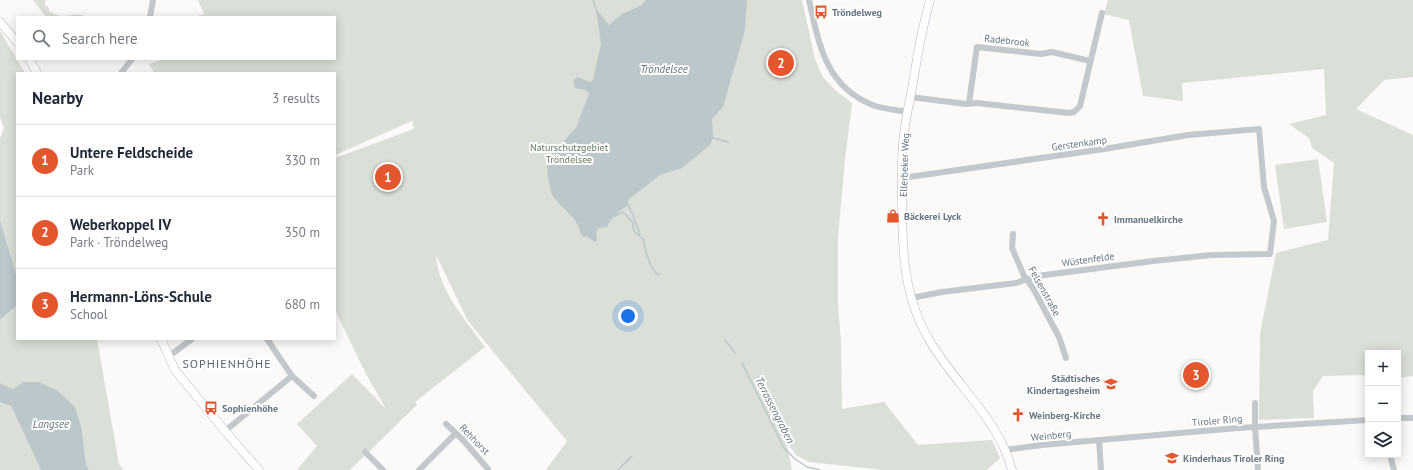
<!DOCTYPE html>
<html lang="en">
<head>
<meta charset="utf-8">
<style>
  :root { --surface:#fff; --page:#f2f2f3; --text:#1f2937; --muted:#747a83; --line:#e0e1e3; --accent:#e4572e }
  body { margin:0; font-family:"PT Sans",sans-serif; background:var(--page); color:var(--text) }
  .controls { position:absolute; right:12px; bottom:12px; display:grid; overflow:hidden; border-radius:0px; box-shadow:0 2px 10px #0003 }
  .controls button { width:36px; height:36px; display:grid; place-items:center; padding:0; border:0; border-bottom:1px solid var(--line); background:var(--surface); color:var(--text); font:20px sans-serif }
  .you { position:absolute; left:628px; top:316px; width:14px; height:14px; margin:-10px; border:3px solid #fff; border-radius:50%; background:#1a73e8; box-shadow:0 0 0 6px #1a73e833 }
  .badge { display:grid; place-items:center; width:26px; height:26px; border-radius:50%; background:var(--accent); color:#fff; font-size:13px; font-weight:700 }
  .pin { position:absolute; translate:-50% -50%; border:2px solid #fff; box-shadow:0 1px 4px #0006 }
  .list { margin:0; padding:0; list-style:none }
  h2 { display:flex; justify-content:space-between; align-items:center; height:52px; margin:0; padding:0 16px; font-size:17px }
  h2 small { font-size:13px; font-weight:400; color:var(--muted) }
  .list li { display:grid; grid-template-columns:26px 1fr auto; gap:12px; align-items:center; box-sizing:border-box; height:72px; padding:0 16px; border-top:1px solid var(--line) }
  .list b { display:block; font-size:15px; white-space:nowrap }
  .list p { margin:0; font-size:13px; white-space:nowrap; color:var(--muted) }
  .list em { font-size:13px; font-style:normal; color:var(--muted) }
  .icon { flex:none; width:22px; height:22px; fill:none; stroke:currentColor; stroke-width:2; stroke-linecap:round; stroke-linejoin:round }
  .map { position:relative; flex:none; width:1413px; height:470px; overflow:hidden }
  .search { position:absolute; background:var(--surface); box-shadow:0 2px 10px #0003; left:16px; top:16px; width:320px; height:44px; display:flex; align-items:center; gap:10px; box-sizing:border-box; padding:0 14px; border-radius:0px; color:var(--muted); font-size:15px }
  .panel { position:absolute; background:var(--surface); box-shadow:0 2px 10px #0003; left:16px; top:72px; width:320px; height:268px; border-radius:0px }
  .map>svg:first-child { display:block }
  .green { fill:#dadfd7 }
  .water { fill:#bbc7cb }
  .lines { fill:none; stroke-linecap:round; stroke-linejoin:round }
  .stream { stroke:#bbc7cb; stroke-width:1.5 }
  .secondary-casing { stroke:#b3babf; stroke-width:9 }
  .street { stroke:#c3c8cc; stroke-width:6 }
  .secondary { stroke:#fff; stroke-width:8 }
  .labels { text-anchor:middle; stroke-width:4; stroke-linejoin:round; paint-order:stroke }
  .poi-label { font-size:10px; font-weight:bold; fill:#657683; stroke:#fff; text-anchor:start }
  .street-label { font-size:10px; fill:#657683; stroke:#fff }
  .park-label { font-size:10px; fill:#687a64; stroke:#fff }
  .water-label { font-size:11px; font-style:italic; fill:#60757c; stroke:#fff }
  .quarter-label { font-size:12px; letter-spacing:1px; fill:#57646e; stroke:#fff }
</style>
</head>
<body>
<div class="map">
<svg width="1413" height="470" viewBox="0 0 1413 470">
  <rect width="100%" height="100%" fill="#fafaf8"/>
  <path class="green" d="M33,0H45V6H48L49,11C53,14 58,16 64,16C72,16 79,12 86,17H46Z
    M198,0H802L815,59L822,76L836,91L852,103L845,160L838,237V302L841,344L842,409L884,402L918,445L992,440L1000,458L987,470H883L809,462L796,455L786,441L792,470H546L567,441L468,321L436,255C438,290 465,319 485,347L415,402L417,405L350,470H297L317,446L297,424L352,374L386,409L366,374L335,310V158L414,129L412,121L335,155V73H154L149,64L163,59H335V17H193L204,14Z
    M1108,0H1413V77L1384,80L1356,109L1413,135V376L1398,378V353H1368V375L1323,376L1313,391L1314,418L1259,420L1260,334L1276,253L1328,240L1334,163L1312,148L1309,138L1289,124L1326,115L1324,69L1182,83L1183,101L1143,96L1129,20L1104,14Z
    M0,31L25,73H17V277L0,220V138L4,128L0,117Z
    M1318,159L1327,222L1284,229L1275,165Z
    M17,305V339H97L119,464L123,470H89L86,464L82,430L23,382L13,389L0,383V320Z
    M0,402L11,406L41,470H0Z"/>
  <path class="water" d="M646,0H747L745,30L723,107L712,119L713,138L710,145L682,168L660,175L628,200V205C619,211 611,217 607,227L599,228L596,232L597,241L595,242L586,236L583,237L581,235C579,219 563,209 554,198C549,192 546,164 547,156L553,153L576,128L589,94L586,90L575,88L573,81L577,77L590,82L593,80L601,44L596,9L609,25L622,14L642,5Z
    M0,220L17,277V305L0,320Z
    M23,382H39L58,391L75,407L82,430L86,464L89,470H41L11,406L0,402V383L13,389Z"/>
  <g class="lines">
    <path class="stream" d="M593,0L596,9
      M713,138L728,142
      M628,205L633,215L640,235
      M615,216L622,212L626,215L633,223V228L635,232L643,239C645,249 650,271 659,275
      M725,340L735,353
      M742,363L784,448L795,459L807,467L820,470
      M618,470L632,456"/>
    <g class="secondary-casing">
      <path id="secondary" d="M930,0C923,25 918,51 914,77C911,96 906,115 904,134C901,155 902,176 902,197C902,249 903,298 931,343C957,386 999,420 1012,470
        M0,22L17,42
        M29,59L37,73
        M161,339L175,370L225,431L259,470"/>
    </g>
    <path class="street" d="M809,0C819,45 826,88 875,106C885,109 897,110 908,112
      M150,17L153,0
      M121,73L132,59
      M910,97L966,104L977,103L1069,113L1074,112L1080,106L1102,13
      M969,103L977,47L1041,54L1052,52L1090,61
      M902,178L1104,149L1188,135L1259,129L1264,187L1274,221L1270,254L1212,255L1153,261L1037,276L1016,283L942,292L911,298
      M1013,234L1012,248L1024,276L1033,288L1059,337L1066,358
      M267,339L292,376L314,396
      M169,356L192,339
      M1255,403V426L1258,470
      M1398,418H1413
      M446,424L462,439L488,469
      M225,431L292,376
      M1099,440L1101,470
      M1005,450L1042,445L1238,428L1368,420
      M365,452L383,470
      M1390,455L1394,470
      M419,470L455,434"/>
    <use href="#secondary" class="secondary"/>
  </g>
  <defs>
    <g id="bus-bare" transform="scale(1.08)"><path d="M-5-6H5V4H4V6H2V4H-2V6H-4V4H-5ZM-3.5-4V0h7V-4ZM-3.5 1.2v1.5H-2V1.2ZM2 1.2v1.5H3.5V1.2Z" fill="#e4572e" stroke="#fff" stroke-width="2.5" paint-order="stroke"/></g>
    <g id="shop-bare" transform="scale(1.08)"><path d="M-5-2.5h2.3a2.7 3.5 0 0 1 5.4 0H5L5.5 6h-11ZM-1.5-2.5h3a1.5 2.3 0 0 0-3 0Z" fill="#e4572e" stroke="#fff" stroke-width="2.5" paint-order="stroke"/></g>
    <g id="church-bare" transform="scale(1.08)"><path d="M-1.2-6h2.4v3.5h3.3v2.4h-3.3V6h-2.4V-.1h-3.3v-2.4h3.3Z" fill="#e4572e" stroke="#fff" stroke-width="2.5" paint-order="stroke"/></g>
    <g id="school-bare" transform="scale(1.08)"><path d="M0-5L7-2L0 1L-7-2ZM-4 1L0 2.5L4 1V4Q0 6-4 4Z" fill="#e4572e" stroke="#fff" stroke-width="2.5" paint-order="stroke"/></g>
  </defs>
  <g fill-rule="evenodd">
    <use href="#bus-bare" x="821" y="12"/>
    <use href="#shop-bare" x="893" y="216"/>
    <use href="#church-bare" x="1103" y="219"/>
    <use href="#school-bare" x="1111" y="384"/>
    <use href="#bus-bare" x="211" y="408"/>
    <use href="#church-bare" x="1018" y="415"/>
    <use href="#school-bare" x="1172" y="458"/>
  </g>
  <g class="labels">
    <g class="poi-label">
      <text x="832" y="16">Tröndelweg</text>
      <text x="904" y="220">Bäckerei Lyck</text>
      <text x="1114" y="223">Immanuelkirche</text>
      <text x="1100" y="382" text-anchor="end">Städtisches<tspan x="1100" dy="12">Kindertagesheim</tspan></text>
      <text x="222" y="412">Sophienhöhe</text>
      <text x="1029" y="419">Weinberg-Kirche</text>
      <text x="1183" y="462">Kinderhaus Tiroler Ring</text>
    </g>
    <g class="street-label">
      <text transform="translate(1007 40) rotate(6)" y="4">Radebrook</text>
      <text transform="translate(1079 143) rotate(-8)" y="4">Gerstenkamp</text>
      <text transform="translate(904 165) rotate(-88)" y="4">Ellerbeker Weg</text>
      <text transform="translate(1088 259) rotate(-8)" y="4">Wüstenfelde</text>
      <text transform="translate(1045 291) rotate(61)" y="4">Felsenstraße</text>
      <text transform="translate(1217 420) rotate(-5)" y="4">Tiroler Ring</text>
      <text transform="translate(1051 435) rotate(-6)" y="4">Weinberg</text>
      <text transform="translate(475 439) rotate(46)" y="4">Rehhorst</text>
    </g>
    <g class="park-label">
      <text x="569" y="151">Naturschutzgebiet<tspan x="569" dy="12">Tröndelsee</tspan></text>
    </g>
    <g class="water-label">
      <text x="664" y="73">Tröndelsee</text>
      <text transform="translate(775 410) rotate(63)" y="4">Terrassengraben</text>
      <text x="51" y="428">Langsee</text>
    </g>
    <g class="quarter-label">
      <text x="227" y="368">SOPHIENHÖHE</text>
    </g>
  </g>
</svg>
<div class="controls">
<button>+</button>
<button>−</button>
<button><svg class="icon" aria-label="layers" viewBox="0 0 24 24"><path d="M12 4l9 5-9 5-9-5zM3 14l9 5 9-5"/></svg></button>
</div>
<div class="you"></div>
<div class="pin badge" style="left:388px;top:177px">1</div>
<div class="pin badge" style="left:781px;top:63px">2</div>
<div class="pin badge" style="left:1196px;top:375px">3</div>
<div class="search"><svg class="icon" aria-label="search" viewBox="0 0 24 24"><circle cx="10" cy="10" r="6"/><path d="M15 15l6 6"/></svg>Search here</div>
<section class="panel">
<h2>Nearby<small>3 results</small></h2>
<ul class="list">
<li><span class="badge">1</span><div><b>Untere Feldscheide</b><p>Park</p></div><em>330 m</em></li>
<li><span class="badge">2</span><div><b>Weberkoppel IV</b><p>Park · Tröndelweg</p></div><em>350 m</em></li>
<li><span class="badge">3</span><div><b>Hermann-Löns-Schule</b><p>School</p></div><em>680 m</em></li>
</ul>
</section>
</div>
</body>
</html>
